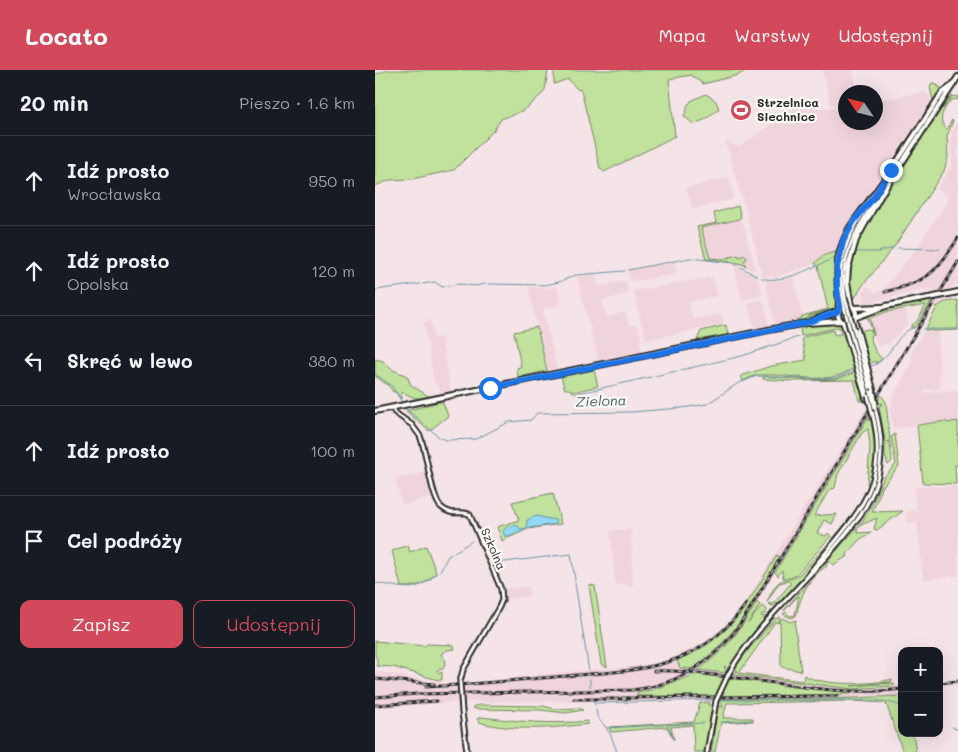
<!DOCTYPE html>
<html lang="pl">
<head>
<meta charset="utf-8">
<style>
  :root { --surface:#171b24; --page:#242831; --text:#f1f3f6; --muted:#9ea1a6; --line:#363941; --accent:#d1495b }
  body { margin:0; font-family:Mali,sans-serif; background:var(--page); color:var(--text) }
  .controls { position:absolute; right:15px; bottom:15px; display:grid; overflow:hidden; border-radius:10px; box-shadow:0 5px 20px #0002 }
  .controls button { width:45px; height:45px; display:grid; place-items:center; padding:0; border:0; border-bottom:1px solid var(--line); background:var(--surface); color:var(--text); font:25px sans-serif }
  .compass { position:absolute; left:463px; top:15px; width:45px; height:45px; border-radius:50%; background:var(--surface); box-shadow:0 5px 20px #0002; rotate:305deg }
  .stop { position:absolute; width:15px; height:15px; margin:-11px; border:4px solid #1a73e8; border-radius:50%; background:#fff }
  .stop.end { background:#1a73e8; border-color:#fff; box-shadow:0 1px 5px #0008 }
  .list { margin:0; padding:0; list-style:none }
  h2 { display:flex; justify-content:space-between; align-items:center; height:65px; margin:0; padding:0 20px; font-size:21px }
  h2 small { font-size:16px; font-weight:400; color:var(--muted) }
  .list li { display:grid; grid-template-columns:32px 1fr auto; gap:15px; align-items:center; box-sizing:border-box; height:90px; padding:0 20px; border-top:1px solid var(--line) }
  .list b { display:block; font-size:19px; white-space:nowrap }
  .list p { margin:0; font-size:16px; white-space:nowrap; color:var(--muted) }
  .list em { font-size:16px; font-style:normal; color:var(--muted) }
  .actions { display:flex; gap:10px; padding:15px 20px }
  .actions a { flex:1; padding:11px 0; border:1px solid var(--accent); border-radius:10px; text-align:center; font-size:18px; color:var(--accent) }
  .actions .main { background:var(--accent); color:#fff }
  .icon { flex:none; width:28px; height:28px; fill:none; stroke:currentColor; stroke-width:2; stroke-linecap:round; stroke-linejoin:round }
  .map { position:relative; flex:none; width:583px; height:682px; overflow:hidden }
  header { display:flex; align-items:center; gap:30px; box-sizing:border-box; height:70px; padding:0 25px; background:var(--accent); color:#fff }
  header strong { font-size:24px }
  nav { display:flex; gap:28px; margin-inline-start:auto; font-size:18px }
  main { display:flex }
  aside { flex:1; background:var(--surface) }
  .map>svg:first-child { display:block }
  .built { fill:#f0d4dc }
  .green { fill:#c0e29c; stroke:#768664 }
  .water { fill:#93d8f5; stroke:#6993a4 }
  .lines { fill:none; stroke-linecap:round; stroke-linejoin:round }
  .stream { stroke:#6993a4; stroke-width:1 }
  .secondary-casing { stroke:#2b2b2b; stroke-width:7 }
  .primary-casing { stroke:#2b2b2b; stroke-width:8 }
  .secondary { stroke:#fdfcf7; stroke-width:3 }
  .primary { stroke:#fdfcf7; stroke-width:4 }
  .rail-casing { stroke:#2b2b2b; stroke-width:3 }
  .rail { stroke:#fdfcf7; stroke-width:1; stroke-dasharray:4; stroke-linecap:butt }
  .secondary-bridge-casing { stroke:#2b2b2b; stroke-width:7; stroke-linecap:butt }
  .primary-bridge-casing { stroke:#2b2b2b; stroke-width:8; stroke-linecap:butt }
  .secondary-bridge { stroke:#fdfcf7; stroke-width:3 }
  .primary-bridge { stroke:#fdfcf7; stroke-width:4 }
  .route { stroke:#1a73e8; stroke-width:6 }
  .labels { text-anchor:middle; stroke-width:4.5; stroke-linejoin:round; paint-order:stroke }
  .poi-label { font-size:12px; font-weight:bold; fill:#2b2b2b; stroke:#fdfcf7; text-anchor:start }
  .street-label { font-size:12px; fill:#2b2b2b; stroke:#fdfcf7 }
  .water-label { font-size:14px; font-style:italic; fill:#4a5f68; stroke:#fdfcf7 }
</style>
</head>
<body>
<header>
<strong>Locato</strong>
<nav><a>Mapa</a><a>Warstwy</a><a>Udostępnij</a></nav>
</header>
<main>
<aside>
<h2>20 min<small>Pieszo · 1.6 km</small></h2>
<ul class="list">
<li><svg class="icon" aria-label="ahead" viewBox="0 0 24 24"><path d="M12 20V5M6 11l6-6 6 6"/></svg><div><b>Idź prosto</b><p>Wrocławska</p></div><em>950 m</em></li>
<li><svg class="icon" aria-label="ahead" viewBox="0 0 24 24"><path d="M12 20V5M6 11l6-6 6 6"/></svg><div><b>Idź prosto</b><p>Opolska</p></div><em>120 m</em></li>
<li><svg class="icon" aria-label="left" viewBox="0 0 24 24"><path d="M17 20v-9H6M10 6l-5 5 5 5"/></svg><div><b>Skręć w lewo</b></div><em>380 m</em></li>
<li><svg class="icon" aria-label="ahead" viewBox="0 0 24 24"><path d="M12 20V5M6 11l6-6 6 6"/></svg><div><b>Idź prosto</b></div><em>100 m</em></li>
<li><svg class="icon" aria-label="arrive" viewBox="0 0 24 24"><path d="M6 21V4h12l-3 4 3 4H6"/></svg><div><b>Cel podróży</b></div></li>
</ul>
<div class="actions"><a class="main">Zapisz</a><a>Udostępnij</a></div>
</aside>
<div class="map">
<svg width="583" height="682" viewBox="0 0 583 682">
  <rect width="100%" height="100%" fill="#f5e4e7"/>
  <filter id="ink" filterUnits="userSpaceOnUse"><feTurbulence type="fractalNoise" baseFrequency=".02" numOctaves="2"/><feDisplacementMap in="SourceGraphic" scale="10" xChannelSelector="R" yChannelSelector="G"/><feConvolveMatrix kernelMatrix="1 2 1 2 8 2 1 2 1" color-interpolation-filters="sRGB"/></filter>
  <g filter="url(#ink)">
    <path class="built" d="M447,0H477L483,22H470V31L456,35Z
      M550,22L554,25L557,33L471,156L462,178L460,187L401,207L387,206L373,149L350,70L364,77L423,35H435L446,39L470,35V52H500L501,30Z
      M583,51V213L575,218L570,232L564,236L553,235L562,220L559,219L548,220L488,234L487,232L490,227L487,223L492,216L500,222L507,221L540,180L574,128L562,119L576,96L577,87L575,74L577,61Z
      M354,107L359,129L318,139L311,118Z
      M363,136L366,147L364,150L368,153L380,196L379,198L381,202L364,193L331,189L322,157L341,153L339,143Z
      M299,191L302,204L256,212L253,200Z
      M359,196L383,208L387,224L386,226L367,230Z
      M220,204L223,216L251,211L254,223L227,231L232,247L250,242L254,256L262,254L267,271L264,272L267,281L223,290L202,207Z
      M418,206L428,248L401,254L399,251L390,210L404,211Z
      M338,207L343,226L314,232L317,249L347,244L349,254L271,270L258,221Z
      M182,216L186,235L168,239L182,299L172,301L153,217L174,218Z
      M387,229L388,230L394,255L379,258L373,232Z
      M531,239L533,254L513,274L503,277L495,248L510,242Z
      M55,250L59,268L66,267L76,321L66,323L64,317L59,313L49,252Z
      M563,261L565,319L549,320V323L583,320V351L572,353L571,351L520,359L517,356L515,337L517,336L516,330L519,324L537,293L536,281L549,262Z
      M492,337L495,344L365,561L352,576L324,600L463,617L501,618L527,615V626L452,629L85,632L0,638V601L62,612L82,614L110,612L169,604L250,597L280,593L299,587L330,572L355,552L371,531Z
      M53,402L59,427L27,435L20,409Z
      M583,416V506L548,510L542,452H532L531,443L541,438L539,417Z
      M235,460H256L258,516L240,514Z
      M154,516L155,526L133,529L130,527L129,520L131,519Z"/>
    <path class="green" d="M12,0H173L170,20L167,24L150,40L126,49L119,60L79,100L37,109L15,110L0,116V5Z
      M179,0H372L363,5L328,14L316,5L294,9L300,66L229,102L225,98L206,20L202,19L193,9L179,14Z
      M558,12L566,18L567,21H564L565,24L481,147L462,189L460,202L462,231L457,241L433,250L434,246L454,240L435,245L431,250L422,252L421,250L427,248V246L453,239L443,196L440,194C444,187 453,183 461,182L471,156L508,106L558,31L555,17L556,14L559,13L564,17Z
      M331,24L341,31L344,39L329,50L318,54L309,46L312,40V36L316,31Z
      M577,26L583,27V29L576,30C569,40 561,49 572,59L577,50L578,51L572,66L573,87L569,101L519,177L488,215L479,229H475L473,204L481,172L506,126L571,27H575L568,39Z
      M363,136L366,147L364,149L326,158L335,188L347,189L363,185L364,187L370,185L372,189L369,191L371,196L364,193L331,189L322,157L341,153L339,143Z
      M558,229L541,257H535L543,250L551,235L511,242L495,248L499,265L492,246L518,236Z
      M583,230V260L563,261L550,260L562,237L570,232Z
      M463,251L467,254L489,326L486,328L491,331H484L479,310L415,311L388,309L389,306L434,310L461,309L478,303L479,300L477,299C449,317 417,303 386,305C380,305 374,308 368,311L366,306L396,296L431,290L427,269L429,267L458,260L459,265L466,264L464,257L426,266L425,256Z
      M351,255L353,265L322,270L326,261Z
      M162,257L172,301L143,307L142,298L146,296L139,262Z
      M493,259L496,260L497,263L495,267L500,281L507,289L501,294V291L494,294L485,261Z
      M0,289L8,291L16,299L32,306L36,315L55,327C44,330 37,328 28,322L26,323V329L21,322H18L14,316L0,306Z
      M219,300L223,316L199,322L194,319H190L186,307Z
      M506,325L511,332L515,370L512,372H515L517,391L513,395L510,386V370L504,336L508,334L503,332V330Z
      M64,332H68L73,346L54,361L31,341Z
      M495,344L493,350H496C505,388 498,420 475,451C470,458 464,462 460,469C446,492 422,515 404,536V535L402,533L398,536L393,534L394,533L397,534L400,532L416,513L413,511L404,513L392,532C395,526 399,514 406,511C414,507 416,511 425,504C447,479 484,446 494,414H492L495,376L493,359L487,363L463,404L460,418L454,420L439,446L462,444L457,454L449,450L442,463L451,466L453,463L456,466L421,505L416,508H408L407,500L403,506L400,502Z
      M571,351L572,353L583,351V395H580L581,414L548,413L542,355Z
      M520,364L524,396L508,416L497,442L528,441L502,460L499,459L502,448L486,455L482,459L483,463L497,462L484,470L472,484L473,486L458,495L455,492L451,493L452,496C433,507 426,526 421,546L416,548L408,544L411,542L415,546L420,545L424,526L422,527L409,541L410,539L487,452L497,435L509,407L521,394L516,367Z
      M178,423L186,454L153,459L127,471L122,457L144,450L137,432Z
      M33,475L35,482L51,476L61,502C51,515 41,517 26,517L17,481Z
      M402,485L405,487C379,530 360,570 317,599L305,598L302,590C356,566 373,533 402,485Z
      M214,515L220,516L232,597L226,594Z
      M382,532L385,535L373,553L387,536L391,538L392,541L391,544H387L386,546L392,547L396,543L395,546L379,565L354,599L349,596L352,603L323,600C351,580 364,562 382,532Z
      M405,547L404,553L400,552L364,603L428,611L429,605C446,616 498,615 517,609L516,612L476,616L519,613V616L478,619L356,604L363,601L359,599L374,579L400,549Z
      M407,548L415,552L421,550L420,556L426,601L407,597L406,595L405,552Z
      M0,571L50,576L52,574L79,575L80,579L72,580L66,584L71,591L68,599L62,600L64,603L67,602V610H63L18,597L2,596V589L0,586Z
      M321,604L349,608L342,626H262V622L277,620Z
      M354,608L477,623V624L346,626Z
      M527,626V663H538L541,682H528L511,633L477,631L352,633L348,648H378V651L346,653L340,682H336L343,636L348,637L345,629H452Z
      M335,632L333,635L339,636L331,682H319L318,655L296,657L299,670L292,657L236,662L234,657L319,652L325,633Z
      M103,635L168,636L181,639L205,638L208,640L191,643L165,640L100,639L97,637Z
      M106,647C142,651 177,655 213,651V654C179,658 136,662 104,652L102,649Z"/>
    <path class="water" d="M161,446L180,450L181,454L154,458L130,467L128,461C132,455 137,457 142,455L145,459L152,458V450Z"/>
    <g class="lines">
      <path class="stream" d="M523,178L565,179
        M481,182H503L518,178
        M253,200L315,188L358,193L382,206
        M387,208C407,215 440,196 460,188
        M48,214L60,212L67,217L85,214L100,216L110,214
        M113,214L170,215L184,212L201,205L250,201
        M0,220L45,214
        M548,259H583
        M496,296C516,291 522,260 539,258
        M0,304L17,316L28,334
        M280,306L367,286L423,267
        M200,324L276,307
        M29,337L64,367L71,370L101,369L134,352L156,350L162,343L256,342L307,338L332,334L362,314L382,306L439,309L461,308L479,300
        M121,493L196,484L200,510
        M65,501L73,486L97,471
        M0,513C26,516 40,526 62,503
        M200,513L214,601
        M215,609V617
        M219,632L220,635
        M221,633L339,630H490L509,631L527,636
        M221,639C222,652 226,650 232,659C237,665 239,675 242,682
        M345,652L377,650
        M291,655L329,653
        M293,656L299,669
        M577,657L583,660
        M232,658L288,655"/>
      <g class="secondary-casing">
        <path id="secondary" d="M470,228C464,187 479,164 500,131
          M467,229C461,191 472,167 492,137
          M480,250L498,318
          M468,253L491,329
          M479,259L496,322
          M475,260L493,326
          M19,338V342L37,355L45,366C52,382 56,428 66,437C78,448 88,439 95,445L126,519L127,530L124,537L88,600L85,612
          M431,507C474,451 518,420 497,342
          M354,603C379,558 426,516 460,477C477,457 493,439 501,413C509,388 507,363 500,338
          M87,642L92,682
          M332,682L341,631"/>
      </g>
      <g class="primary-casing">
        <path id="primary" d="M569,225L583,222
          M463 244a9 9 0 1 1 18 0a9 9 0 1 1-18 0Z
          M476,235L472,212L473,198L481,170L507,123L583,7
          M480,238L506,237
          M464,239C464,221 460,204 464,185C471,156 491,137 507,113C528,84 547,53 567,23L578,15
          M481,247L511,236L559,227
          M437,251L463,241
          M0,341L393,260L431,253L466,251"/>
      </g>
      <use href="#secondary" class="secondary"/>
      <use href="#primary" class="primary"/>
      <g class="rail-casing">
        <path id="rail" d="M510,222C551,212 561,204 583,168
          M279,601C302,600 325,603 348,606C406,613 468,627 527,619
          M0,609L59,614
          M564,613L583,611
          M51,617C102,614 153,609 203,605C237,602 272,601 304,588C332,577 354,558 371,534
          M0,627L42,624L257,620C306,615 344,588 370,547L583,192
          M247,628L462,626
          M199,629H254
          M0,635L62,631"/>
      </g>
      <use href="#rail" class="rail"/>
      <g class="secondary-bridge-casing">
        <path id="secondary-bridge" d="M470,228L479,259
          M467,229L475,260
          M498,318L501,335
          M496,322L500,338
          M493,326L497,342
          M85,612L87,642
          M341,631L354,603"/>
      </g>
      <g class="primary-bridge-casing">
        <path id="primary-bridge" d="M559,227L569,225"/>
      </g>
      <use href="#secondary-bridge" class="secondary-bridge"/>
      <use href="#primary-bridge" class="primary-bridge"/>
    </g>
  </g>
  <g class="lines" filter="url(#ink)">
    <path class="route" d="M115,318L431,253L462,242L465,237L462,218V197L468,171L479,151L498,128L516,100"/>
  </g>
  <defs>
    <g id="stadium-disc" transform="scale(1.125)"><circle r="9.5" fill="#d1495b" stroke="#fdfcf7"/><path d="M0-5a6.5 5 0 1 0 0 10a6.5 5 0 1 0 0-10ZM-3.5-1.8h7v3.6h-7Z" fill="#fff"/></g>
  </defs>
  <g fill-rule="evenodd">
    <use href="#stadium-disc" x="366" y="40"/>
  </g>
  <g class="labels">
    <g class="poi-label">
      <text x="382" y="37">Strzelnica<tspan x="382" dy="14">Siechnice</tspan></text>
    </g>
    <g class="street-label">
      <text transform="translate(118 479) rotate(66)" y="4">Szkolna</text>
    </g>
    <g class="water-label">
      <text transform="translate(226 331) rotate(-2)" y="5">Zielona</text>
    </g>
  </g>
</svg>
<div class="controls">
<button>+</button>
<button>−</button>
</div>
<svg class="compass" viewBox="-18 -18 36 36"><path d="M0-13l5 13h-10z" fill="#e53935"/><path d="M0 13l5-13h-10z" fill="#9ea1a6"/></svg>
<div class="stop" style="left:115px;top:318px"></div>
<div class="stop end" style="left:516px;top:100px"></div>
</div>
</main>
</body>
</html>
